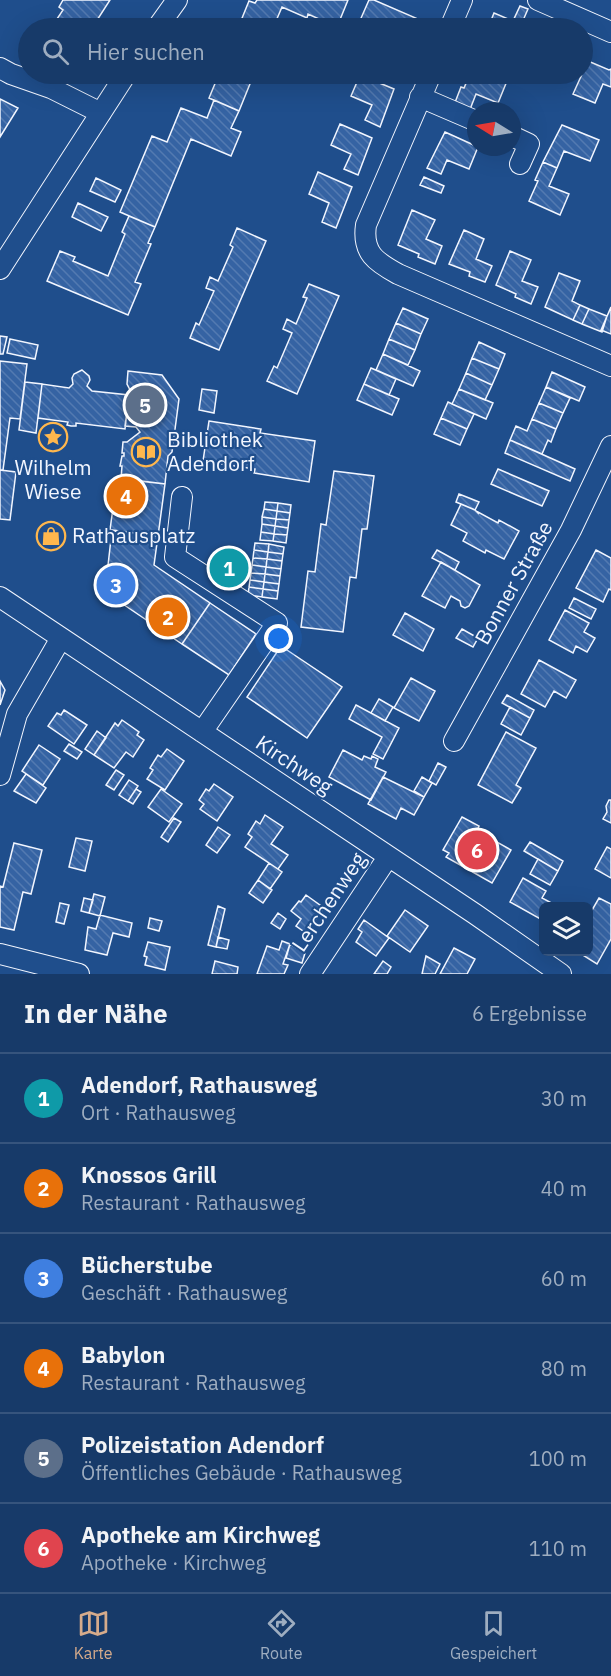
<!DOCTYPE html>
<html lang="de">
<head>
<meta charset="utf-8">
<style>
  :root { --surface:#173a69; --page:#244571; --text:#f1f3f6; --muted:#9eadc0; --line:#36547d; --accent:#d6ab8b }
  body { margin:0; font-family:"IBM Plex Sans",sans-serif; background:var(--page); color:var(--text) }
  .controls { position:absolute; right:18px; bottom:18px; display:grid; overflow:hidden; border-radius:9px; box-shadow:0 6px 24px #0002 }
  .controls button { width:54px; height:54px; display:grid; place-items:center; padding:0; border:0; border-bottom:2px solid var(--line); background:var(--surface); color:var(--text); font:30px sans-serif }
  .compass { position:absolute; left:467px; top:102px; width:54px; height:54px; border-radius:50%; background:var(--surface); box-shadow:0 6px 24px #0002; rotate:281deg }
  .you { position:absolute; left:279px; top:639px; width:21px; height:21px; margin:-15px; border:4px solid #fff; border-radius:50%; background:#1a73e8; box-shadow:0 0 0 9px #1a73e833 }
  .badge { display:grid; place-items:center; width:39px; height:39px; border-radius:50%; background:var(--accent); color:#fff; font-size:20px; font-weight:700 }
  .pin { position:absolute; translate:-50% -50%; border:3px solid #fff; box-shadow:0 2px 6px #0006 }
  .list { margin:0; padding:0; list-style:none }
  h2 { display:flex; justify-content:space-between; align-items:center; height:78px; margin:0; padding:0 24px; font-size:26px }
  h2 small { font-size:20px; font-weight:400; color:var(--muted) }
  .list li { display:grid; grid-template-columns:39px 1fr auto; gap:18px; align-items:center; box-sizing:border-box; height:90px; padding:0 24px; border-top:2px solid var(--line) }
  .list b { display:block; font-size:22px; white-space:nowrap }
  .list p { margin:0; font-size:20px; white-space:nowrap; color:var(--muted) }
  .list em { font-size:20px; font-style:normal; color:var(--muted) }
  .icon { flex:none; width:33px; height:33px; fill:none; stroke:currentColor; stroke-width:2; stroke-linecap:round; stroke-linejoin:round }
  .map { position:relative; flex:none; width:611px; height:974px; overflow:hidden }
  .search { position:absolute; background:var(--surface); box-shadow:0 6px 24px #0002; left:18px; right:18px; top:18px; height:66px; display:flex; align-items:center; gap:15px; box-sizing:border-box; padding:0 21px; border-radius:33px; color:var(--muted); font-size:22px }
  .sheet { height:618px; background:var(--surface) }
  nav { display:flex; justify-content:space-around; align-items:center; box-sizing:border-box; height:84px; border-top:2px solid var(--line); background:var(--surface); font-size:16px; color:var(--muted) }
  nav a { display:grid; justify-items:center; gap:3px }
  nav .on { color:var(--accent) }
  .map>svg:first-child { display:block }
  .building { fill:url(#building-back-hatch); stroke:#f2f6ff; stroke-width:1.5 }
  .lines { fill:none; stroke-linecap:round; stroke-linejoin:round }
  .minor-casing { stroke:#f2f6ff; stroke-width:22 }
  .minor { stroke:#1f4e8c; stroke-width:20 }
  .labels { text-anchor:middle; stroke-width:4.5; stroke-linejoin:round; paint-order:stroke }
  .poi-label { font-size:21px; fill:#f2f6ff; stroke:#1f4e8c; text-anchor:start }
  .street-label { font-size:21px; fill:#f2f6ff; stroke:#1f4e8c }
</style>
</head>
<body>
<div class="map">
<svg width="611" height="974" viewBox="0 0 611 974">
  <defs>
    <pattern id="building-back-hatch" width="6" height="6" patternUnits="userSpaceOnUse" patternTransform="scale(1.5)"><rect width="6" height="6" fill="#3563a3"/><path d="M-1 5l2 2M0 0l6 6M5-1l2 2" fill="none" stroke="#537ab1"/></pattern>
  </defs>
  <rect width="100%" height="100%" fill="#1f4e8c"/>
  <path class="building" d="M63,0H110L92,28H51L63,10L59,7Z
    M257,0H348L337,27L308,14L307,18L282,7L273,28H238L249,1L255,3Z
    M369,0H374L425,22L422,28H367L358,25Z
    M520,6L528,9L521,25L513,21Z
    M494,13L513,21L530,28H488Z
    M588,61L609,70L611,69V87L603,84L595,103L573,94Z
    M219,74H254L239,111L209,98Z
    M470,74H490L507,81L498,103L476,94L469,112L454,105L461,87L464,88Z
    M360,75L394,89L380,127L365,120L372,105L351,96Z
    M0,99L18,108L0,137Z
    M214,100L239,111L231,128L241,132L231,156L191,139L155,227L120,212L152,136L167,142L181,108L207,118Z
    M340,124L372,138L358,175L344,169L351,154L331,145Z
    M562,125L599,140L590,161L564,151L557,168L543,162Z
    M445,132L478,147L469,169L447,160L441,174L427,168Z
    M543,162L557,168L549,186L569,194L560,215L529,201L538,181L535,180Z
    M318,172L352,187L336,228L322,222L329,203L309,194Z
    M424,177L444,186L441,193L420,185Z
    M96,178L121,190L115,202L90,191Z
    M78,203L108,217L101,231L72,217Z
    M412,210L435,220L426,239L442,246L435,264L418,257L419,254L398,245Z
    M129,216L155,227L148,243L151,244L135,282L141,284L128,315L47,281L60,251L75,257L73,261L108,276L125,234L122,232Z
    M237,228L266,241L219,350L190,338L196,323L199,325L214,291L206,288L210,277L218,281L233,247L230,245Z
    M464,230L484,239L476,259L492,266L485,282L469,276L470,272L449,264Z
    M510,251L531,260L522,281L538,287L531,304L515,297L516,294L496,285Z
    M559,273L580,281L572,301L580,305L573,320L545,307Z
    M309,284L339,296L297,394L267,381L274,366L277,368L292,333L283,329L287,319L296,324L307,298L303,297Z
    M580,305L589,309L582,324L573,320Z
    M611,307V334L601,330Z
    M403,308L428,319L421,334L396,323Z
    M589,309L607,316L602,332L582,324Z
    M396,323L421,334L415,350L389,339Z
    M0,336L7,337L3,354H0Z
    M10,339L38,345L35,359L7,353Z
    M389,339L415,350L408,365L383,354Z
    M479,342L505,354L499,369L472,358Z
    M383,354L420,371L413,386L376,370Z
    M472,358L499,369L492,385L466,373Z
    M0,361L27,364L20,419L10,418L3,470H0Z
    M371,368L396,379L389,395L364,384Z
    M82,370L89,376L90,380L87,386L92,391L129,395L125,429L76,423V426H71L67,425L68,422L38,418L42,384L69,388L73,384L72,378L74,374Z
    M128,371L162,375L179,399L172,452L168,456L165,484L121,479L122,466H120L122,456H124V453H122L123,442H127L140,432L136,427L125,426L130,390L127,384Z
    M552,372L585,387L579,401L546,387Z
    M466,373L492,385L485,400L459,389Z
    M25,382L42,384L36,433L19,430Z
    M364,384L399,399L392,415L357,400Z
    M546,387L570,398L563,413L539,403Z
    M202,389L217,391L214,413L199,410Z
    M459,389L493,403L486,419L452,404Z
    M448,402L474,414L467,429L441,418Z
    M539,403L563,413L556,429L532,419Z
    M441,418L467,429L460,445L434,434Z
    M532,419L556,429L551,442L548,440L542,454L510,440L516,426L527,431Z
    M209,421L261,429L260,433L315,441L309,482L254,473L255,469L203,461Z
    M510,440L575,469L570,481L505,453Z
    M498,469L549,491L542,506L491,484Z
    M0,470L16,472L10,520L0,519Z
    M334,471L374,476L367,529H362L356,578L350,577L343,632L301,627L308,571L315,572L321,524L326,525Z
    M117,478L165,484L158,536L110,530Z
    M459,494L479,502L475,510L456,502Z
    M265,502L278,503L277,511L264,509Z
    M278,503L291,505L290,513L277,511Z
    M461,504L475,510L478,513V512L498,523L499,520L519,531L504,559L486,550L485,553L463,541L467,533L451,525Z
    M264,509L277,511L276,519L262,517Z
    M277,511L290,513L289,520L276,519Z
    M262,517L276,519L275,526L262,524Z
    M276,519L289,520L288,528L275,526Z
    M262,524L275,526L274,534L261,532Z
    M275,526L288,528L287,535L274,534Z
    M112,530L158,536L154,565L210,603L182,644L105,592Z
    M261,532L274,534L273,541L260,540Z
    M274,534L287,535L286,543L273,541Z
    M255,543L269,544L268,552L254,550Z
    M269,544L284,547L283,554L268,552Z
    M254,550L268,552L267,559L253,558Z
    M437,550L459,562L455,570L432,558Z
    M596,550L611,558V590L609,589L603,602L576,588Z
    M268,552L283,554L282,561L267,559Z
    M253,558L267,559L266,567L252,565Z
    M267,559L282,561L281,569L266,567Z
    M441,562L480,585L469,606L465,608L461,606L460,601L451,596L445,608L422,596Z
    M227,563L234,564L233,573L225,572Z
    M252,565L266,567L265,574L251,573Z
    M266,567L281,569L280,576L265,574Z
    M251,573L265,574L264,582L250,580Z
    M265,574L280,576L279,584L264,582Z
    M250,580L264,582L263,589L249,587Z
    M264,582L279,584L278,591L263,589Z
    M249,587L263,589L262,597L248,595Z
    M263,589L278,591L277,599L262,597Z
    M574,598L596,609L591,619L569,608Z
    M210,603L256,634L229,675L182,644Z
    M565,610L589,623L584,632L595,638L587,652L576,646L573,653L549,640Z
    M405,613L434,629L423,651L393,635Z
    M462,629L478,638L473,647L456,638Z
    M281,646L342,687L307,738L247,697Z
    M539,660L576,680L566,698L554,691L545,707L521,694Z
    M411,678L435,691L419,721L394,708Z
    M0,681L5,690L0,705Z
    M507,695L534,710L530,718L502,703Z
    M379,699L393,707L385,721L371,713Z
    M356,705L399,728L383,759L373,754L382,737L349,719Z
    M510,707L530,718L521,735L501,724Z
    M64,710L87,725L74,744L48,726L57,713L61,715Z
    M122,720L139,732L137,735L144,740L133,757L126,752L114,768L94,755L115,723L118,726Z
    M97,731L106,738L94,755L85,749Z
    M506,732L536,748L516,785L521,788L512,803L478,785Z
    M69,744L82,752L77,759L64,751Z
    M39,745L60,759L43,785L22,771Z
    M167,749L184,761L165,790L147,779L153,770L150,768L158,755L161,757Z
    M343,750L362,760L364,756L371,759L372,756L378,759L375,767L386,772L371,800L329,777Z
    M438,763L446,767L436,785L429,781Z
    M116,770L124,775L114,790L106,785Z
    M26,774L46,788L36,803L14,791Z
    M383,777L424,797L414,815L401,808L396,819L368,804Z
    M422,777L432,783L424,797L414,791Z
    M129,780L138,786L128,801L119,795Z
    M214,784L233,797L217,821L200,809L204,804L199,800L206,789L209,791Z
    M136,789L141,792L133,804L128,801Z
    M161,789L182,804L169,822L148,807Z
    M609,800H611V823L603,819L607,812L606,806Z
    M265,815L283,827L271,844L288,855L278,869L245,847L252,837L248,834L256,821L260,824Z
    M462,817L479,826L477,831L511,850L492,883L446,857L449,853L443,850Z
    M174,818L181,822L168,842L161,837Z
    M218,827L230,835L217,853L206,845Z
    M76,838L92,841L85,871L69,867Z
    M530,842L563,861L558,871L524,851Z
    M14,843L42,850L31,894L23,892L14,930L0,927V886L3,887Z
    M607,847L611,849V878L595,869Z
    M538,859L558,871L550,885L530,874Z
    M269,863L282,872L270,889L258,880Z
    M523,878L546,891L542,898L557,906H544V921L510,902Z
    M258,880L272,890L263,903L249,893Z
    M94,894L105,897L100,916L89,913Z
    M306,895L324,908L306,933L296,926L301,919L291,911L299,901L301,902Z
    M84,898L93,900L89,913L81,911Z
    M599,898L611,904V939L597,964L581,954L582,951H588V917Z
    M60,903L69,905L64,924L56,922Z
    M218,906L225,909L216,947L208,945Z
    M405,910L428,926L410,952L387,936Z
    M278,913L286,919L280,929L271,923Z
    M100,915L132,923L129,937L113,933L107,955L85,950L88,927L96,929Z
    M150,918L162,921L159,931L148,928Z
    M364,920L389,938L376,956L356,942L362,932L358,929Z
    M218,937L229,940L227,949L216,947Z
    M282,941L290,944L283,964L288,965L284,974H257L267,946L279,950Z
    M148,942L170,947L165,970L145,965L147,957L144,956Z
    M290,944L305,953L302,963L286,958Z
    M454,948L475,959L467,974H440Z
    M426,956L440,964L435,974H422Z
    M215,961L238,967L237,974H212Z
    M383,961L391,967L387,974H374Z"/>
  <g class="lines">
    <g class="minor-casing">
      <path id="minor" d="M538,0L611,32
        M157,28L177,0
        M450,28L462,0
        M0,68L11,74L51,88L101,113
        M431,74L366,225C362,253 376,262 398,274L611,366
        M420,97L476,121
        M512,136L529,144L520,164
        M0,269L126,74
        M182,497L175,557L277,623L202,732
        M0,597L475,914L561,974
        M454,741L571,530L611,446
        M0,775L17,714L61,638
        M0,954L79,974
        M310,974L388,857"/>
    </g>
    <use href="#minor" class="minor"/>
  </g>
  <defs>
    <g id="sight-ring" transform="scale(1.5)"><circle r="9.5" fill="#1f4e8c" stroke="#ffb74d" stroke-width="1.5"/><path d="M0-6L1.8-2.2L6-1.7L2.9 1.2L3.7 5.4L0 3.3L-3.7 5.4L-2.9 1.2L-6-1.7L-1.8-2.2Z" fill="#ffb74d"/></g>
    <g id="library-ring" transform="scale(1.5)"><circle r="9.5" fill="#1f4e8c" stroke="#ffb74d" stroke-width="1.5"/><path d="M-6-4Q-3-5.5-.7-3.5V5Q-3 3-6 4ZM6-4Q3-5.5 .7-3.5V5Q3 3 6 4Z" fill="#ffb74d"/></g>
    <g id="shop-ring" transform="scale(1.5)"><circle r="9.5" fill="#1f4e8c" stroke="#ffb74d" stroke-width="1.5"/><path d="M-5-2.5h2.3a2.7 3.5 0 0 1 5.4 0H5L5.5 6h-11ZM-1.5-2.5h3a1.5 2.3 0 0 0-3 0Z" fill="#ffb74d"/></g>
  </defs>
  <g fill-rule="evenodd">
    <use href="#sight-ring" x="53" y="437"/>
    <use href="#library-ring" x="146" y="452"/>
    <use href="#shop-ring" x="51" y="536"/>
  </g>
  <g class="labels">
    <g class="poi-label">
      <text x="167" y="447">Bibliothek<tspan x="167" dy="24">Adendorf</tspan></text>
      <text x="53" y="475" text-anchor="middle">Wilhelm<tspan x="53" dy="24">Wiese</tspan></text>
      <text x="72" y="543">Rathausplatz</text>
    </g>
    <g class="street-label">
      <text transform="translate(514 583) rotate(-61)" y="7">Bonner Straße</text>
      <text transform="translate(294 765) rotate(34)" y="7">Kirchweg</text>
      <text transform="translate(329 902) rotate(-56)" y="7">Lerchenweg</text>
    </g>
  </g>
</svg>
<div class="controls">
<button><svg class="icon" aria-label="layers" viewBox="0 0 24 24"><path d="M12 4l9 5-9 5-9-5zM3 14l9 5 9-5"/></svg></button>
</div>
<svg class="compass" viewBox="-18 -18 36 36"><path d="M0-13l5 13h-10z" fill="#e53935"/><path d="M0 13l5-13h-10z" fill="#9eadc0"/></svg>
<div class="you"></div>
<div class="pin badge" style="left:229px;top:568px;background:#0f9aa8">1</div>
<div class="pin badge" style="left:168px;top:617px;background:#e8710a">2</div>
<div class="pin badge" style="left:116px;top:585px;background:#3f7fe0">3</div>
<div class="pin badge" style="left:126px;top:496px;background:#e8710a">4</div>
<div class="pin badge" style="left:145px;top:405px;background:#5c6f8a">5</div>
<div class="pin badge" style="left:477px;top:850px;background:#e0444e">6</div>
<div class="search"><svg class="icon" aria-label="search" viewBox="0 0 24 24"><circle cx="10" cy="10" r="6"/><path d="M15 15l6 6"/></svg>Hier suchen</div>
</div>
<section class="sheet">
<h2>In der Nähe<small>6 Ergebnisse</small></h2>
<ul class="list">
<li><span class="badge" style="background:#0f9aa8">1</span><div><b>Adendorf, Rathausweg</b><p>Ort · Rathausweg</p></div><em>30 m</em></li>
<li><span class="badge" style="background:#e8710a">2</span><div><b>Knossos Grill</b><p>Restaurant · Rathausweg</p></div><em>40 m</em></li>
<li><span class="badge" style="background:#3f7fe0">3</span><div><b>Bücherstube</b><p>Geschäft · Rathausweg</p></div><em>60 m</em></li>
<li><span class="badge" style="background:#e8710a">4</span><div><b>Babylon</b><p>Restaurant · Rathausweg</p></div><em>80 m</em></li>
<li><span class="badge" style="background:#5c6f8a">5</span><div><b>Polizeistation Adendorf</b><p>Öffentliches Gebäude · Rathausweg</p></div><em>100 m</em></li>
<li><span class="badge" style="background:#e0444e">6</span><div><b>Apotheke am Kirchweg</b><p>Apotheke · Kirchweg</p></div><em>110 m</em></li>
</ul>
</section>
<nav>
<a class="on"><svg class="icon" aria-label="map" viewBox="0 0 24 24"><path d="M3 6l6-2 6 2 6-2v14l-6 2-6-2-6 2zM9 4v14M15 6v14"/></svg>Karte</a>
<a><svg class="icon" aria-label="directions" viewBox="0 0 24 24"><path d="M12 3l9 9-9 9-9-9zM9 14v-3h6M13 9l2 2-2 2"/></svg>Route</a>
<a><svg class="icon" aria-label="saved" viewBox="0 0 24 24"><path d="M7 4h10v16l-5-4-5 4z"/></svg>Gespeichert</a>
</nav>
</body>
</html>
